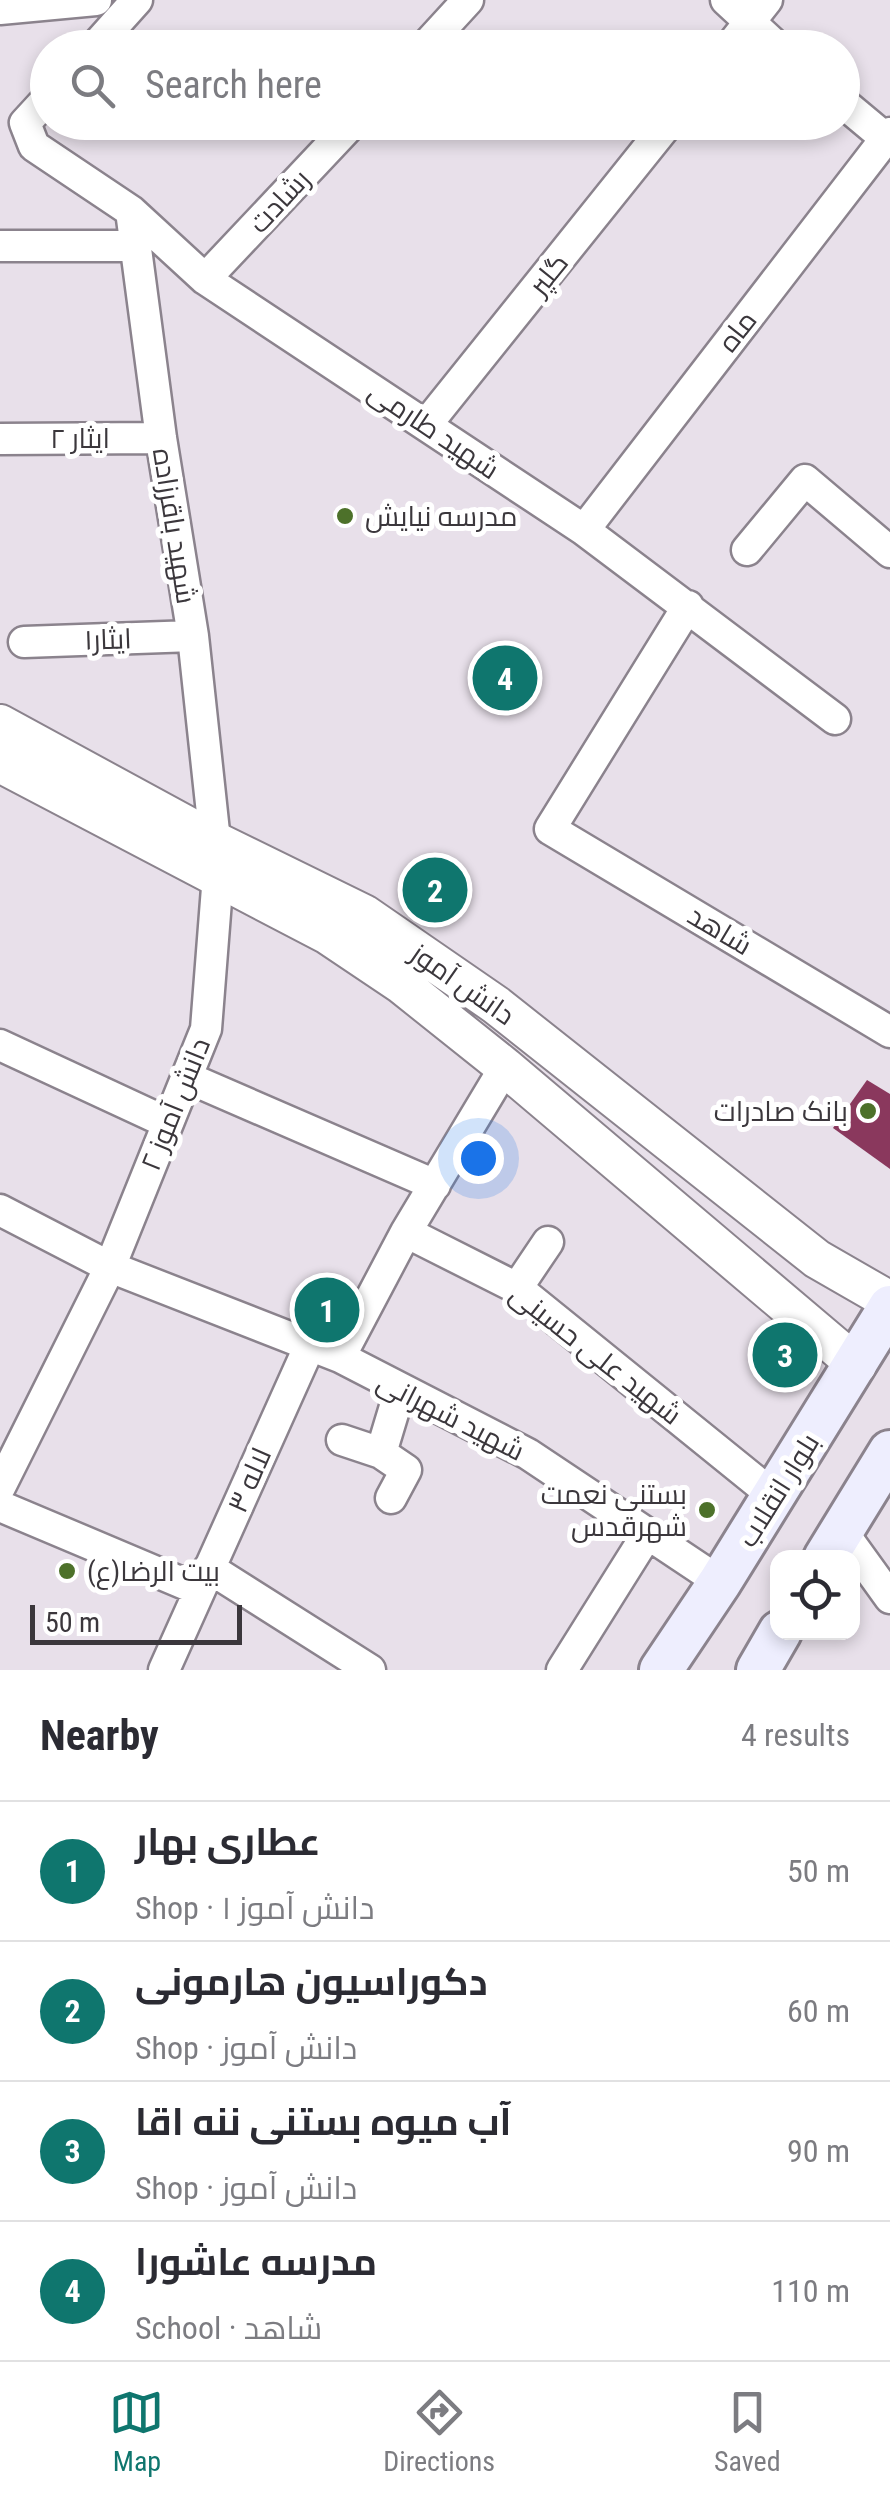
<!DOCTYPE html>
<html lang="en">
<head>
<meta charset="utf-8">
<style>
  :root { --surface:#fff; --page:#f7f7f7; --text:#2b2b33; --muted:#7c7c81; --line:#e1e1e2; --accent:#0f766e }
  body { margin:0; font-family:"Roboto Condensed",Cairo,sans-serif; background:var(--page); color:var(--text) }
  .controls { position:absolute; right:30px; bottom:30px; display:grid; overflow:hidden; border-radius:20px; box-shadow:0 5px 15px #0003 }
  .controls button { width:90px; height:90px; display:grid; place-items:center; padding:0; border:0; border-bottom:2px solid var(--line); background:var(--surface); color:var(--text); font:50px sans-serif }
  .scale { position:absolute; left:30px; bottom:25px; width:212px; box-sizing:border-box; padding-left:10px; border:5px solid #3b373c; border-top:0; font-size:28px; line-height:35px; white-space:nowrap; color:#3b373c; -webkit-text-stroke:8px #fff; paint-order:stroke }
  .you { position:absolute; left:478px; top:1158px; width:35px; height:35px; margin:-25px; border:8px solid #fff; border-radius:50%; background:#1a73e8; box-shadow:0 0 0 15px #1a73e833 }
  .badge { display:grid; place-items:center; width:65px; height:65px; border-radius:50%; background:var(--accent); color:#fff; font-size:32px; font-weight:700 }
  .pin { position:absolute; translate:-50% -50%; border:5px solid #fff; box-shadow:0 2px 10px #0006 }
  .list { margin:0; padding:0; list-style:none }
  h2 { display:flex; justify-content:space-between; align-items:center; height:130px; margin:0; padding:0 40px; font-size:42px }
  h2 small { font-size:32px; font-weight:400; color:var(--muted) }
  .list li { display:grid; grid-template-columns:65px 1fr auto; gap:30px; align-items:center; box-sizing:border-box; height:140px; padding:0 40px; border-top:2px solid var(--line) }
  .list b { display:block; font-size:38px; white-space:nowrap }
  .list p { margin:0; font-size:32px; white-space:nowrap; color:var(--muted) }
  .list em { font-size:32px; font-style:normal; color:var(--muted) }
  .icon { flex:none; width:55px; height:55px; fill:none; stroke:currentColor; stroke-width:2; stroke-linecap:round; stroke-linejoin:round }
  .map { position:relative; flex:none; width:890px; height:1670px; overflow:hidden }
  .search { position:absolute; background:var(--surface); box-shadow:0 5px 15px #0003; left:30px; right:30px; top:30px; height:110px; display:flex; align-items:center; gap:25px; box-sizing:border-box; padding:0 35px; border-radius:55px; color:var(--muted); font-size:38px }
  .sheet { height:690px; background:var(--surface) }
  nav { display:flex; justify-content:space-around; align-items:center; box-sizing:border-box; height:140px; border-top:2px solid var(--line); background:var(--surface); font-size:28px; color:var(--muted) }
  nav a { display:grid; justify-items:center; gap:5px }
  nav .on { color:var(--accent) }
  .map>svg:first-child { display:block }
  .building { fill:#8a385d }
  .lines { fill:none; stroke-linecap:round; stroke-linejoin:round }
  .minor-casing { stroke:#8b838d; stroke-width:35 }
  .tertiary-casing { stroke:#8b838d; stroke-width:42 }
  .secondary-casing { stroke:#8b838d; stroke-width:48 }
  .minor { stroke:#fff; stroke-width:30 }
  .tertiary { stroke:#fff; stroke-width:38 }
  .secondary { stroke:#eeeefe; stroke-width:42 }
  .poi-dot { fill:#4d712a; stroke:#fff; stroke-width:4 }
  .labels { text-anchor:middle; stroke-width:10; stroke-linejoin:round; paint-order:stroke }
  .street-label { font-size:28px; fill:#3b373c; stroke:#fff }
  .poi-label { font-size:28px; fill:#3b373c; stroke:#fff; text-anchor:start }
</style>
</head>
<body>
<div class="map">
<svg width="890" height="1670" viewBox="0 0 890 1670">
  <rect width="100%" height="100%" fill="#e8e0ea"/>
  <path class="building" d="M867,1080L890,1094V1169L833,1128Z"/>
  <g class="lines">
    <g class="minor-casing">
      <path id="minor" d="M726,0L778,48
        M0,9L96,0
        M94,48L137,0
        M424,48L468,0
        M729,48L767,0
        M48,98L25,123L34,146L131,211L205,279L584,530L835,719
        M842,102L890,142
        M131,211L161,438L193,636L215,841
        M0,246H136
        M205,279L353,122
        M426,425L669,122
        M0,439L161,438
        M584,530L890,133
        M747,550L805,480L890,552
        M688,606L550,829L890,1032
        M24,642L193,636
        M0,1045L168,1123
        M186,1077L435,1185
        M0,1210L110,1267L340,1357L528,1454L720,1582
        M406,1232L517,1288L774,1496
        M517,1288L548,1242
        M340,1357L406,1232L505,1067
        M342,1440L381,1453L406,1470L391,1498
        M381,1453L400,1390
        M0,1487L110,1267L206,1029L218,875
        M0,1506L199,1590
        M841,1530L890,1598
        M209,1568L370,1670
        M164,1670L310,1345
        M562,1670L646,1536"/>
    </g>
    <g class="tertiary-casing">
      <path id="tertiary" d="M0,724L215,841L364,914L496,1005L817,1259L890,1301
        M0,763L328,935L401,984L505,1067L857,1365"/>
    </g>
    <g class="secondary-casing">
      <path id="secondary" d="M825,1558L890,1452
        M661,1670L720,1582L890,1307
        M758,1670L780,1632"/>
    </g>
    <use href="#minor" class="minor"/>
    <use href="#tertiary" class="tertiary"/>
    <use href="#secondary" class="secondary"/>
  </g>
  <g class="poi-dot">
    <circle cx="345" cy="516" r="10"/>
    <circle cx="868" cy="1111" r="10"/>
    <circle cx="707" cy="1510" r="10"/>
    <circle cx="67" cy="1571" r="10"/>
  </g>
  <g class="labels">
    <g class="street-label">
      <text transform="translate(279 201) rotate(-47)" y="10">رشادت</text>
      <text transform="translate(548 274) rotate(-51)" y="10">گلپر</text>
      <text transform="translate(737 331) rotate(-52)" y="10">ماه</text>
      <text transform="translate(434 430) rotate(34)" y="10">شهید طارمی</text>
      <text x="80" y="448">ایثار ۲</text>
      <text transform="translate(175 526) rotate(81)" y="10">شهید باقرزاده</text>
      <text transform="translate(108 639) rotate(-2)" y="10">ایثار۱</text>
      <text transform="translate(720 930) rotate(31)" y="10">شاهد</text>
      <text transform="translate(463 984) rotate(35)" y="10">دانش آموز</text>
      <text transform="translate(175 1104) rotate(-68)" y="10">دانش آموز ۲</text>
      <text transform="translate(596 1354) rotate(38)" y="10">شهید علی حسینی</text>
      <text transform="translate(451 1416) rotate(27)" y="10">شهید شهرانی</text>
      <text transform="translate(249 1480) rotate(-66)" y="10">لاله ۳</text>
      <text transform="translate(778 1490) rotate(-58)" y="10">بلوار انقلاب</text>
    </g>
    <g class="poi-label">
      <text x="365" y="526">مدرسه نیایش</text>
      <text x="848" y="1121" text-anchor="end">بانک صادرات</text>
      <text x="687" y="1504" text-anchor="end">بستنی نعمت<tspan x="687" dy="32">شهرقدس</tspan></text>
      <text x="87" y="1581">بیت الرضا(ع)</text>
    </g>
  </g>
</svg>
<div class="controls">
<button><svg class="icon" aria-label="locate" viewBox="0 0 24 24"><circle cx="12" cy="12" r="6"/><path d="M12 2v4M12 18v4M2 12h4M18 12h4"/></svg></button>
</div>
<div class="scale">50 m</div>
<div class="you"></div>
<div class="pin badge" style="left:327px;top:1310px">1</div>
<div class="pin badge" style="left:435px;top:890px">2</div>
<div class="pin badge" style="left:785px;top:1355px">3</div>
<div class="pin badge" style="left:505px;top:678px">4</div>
<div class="search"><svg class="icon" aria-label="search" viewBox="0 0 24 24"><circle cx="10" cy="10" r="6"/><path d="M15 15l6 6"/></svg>Search here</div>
</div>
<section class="sheet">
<h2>Nearby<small>4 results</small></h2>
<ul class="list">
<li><span class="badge">1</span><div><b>عطاری بهار</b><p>Shop · دانش آموز ۱</p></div><em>50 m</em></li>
<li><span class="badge">2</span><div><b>دکوراسیون هارمونی</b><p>Shop · دانش آموز</p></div><em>60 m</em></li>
<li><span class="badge">3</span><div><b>آب میوه بستنی ننه اقا</b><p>Shop · دانش آموز</p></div><em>90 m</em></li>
<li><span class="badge">4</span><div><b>مدرسه عاشورا</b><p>School · شاهد</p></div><em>110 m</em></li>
</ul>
</section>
<nav>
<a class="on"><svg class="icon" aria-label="map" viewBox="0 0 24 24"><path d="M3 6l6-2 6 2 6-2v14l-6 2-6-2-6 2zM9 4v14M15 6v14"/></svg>Map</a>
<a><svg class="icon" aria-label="directions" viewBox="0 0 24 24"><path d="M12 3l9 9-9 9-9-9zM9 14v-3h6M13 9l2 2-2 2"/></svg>Directions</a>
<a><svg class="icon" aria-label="saved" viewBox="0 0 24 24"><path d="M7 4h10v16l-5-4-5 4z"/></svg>Saved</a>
</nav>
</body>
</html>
